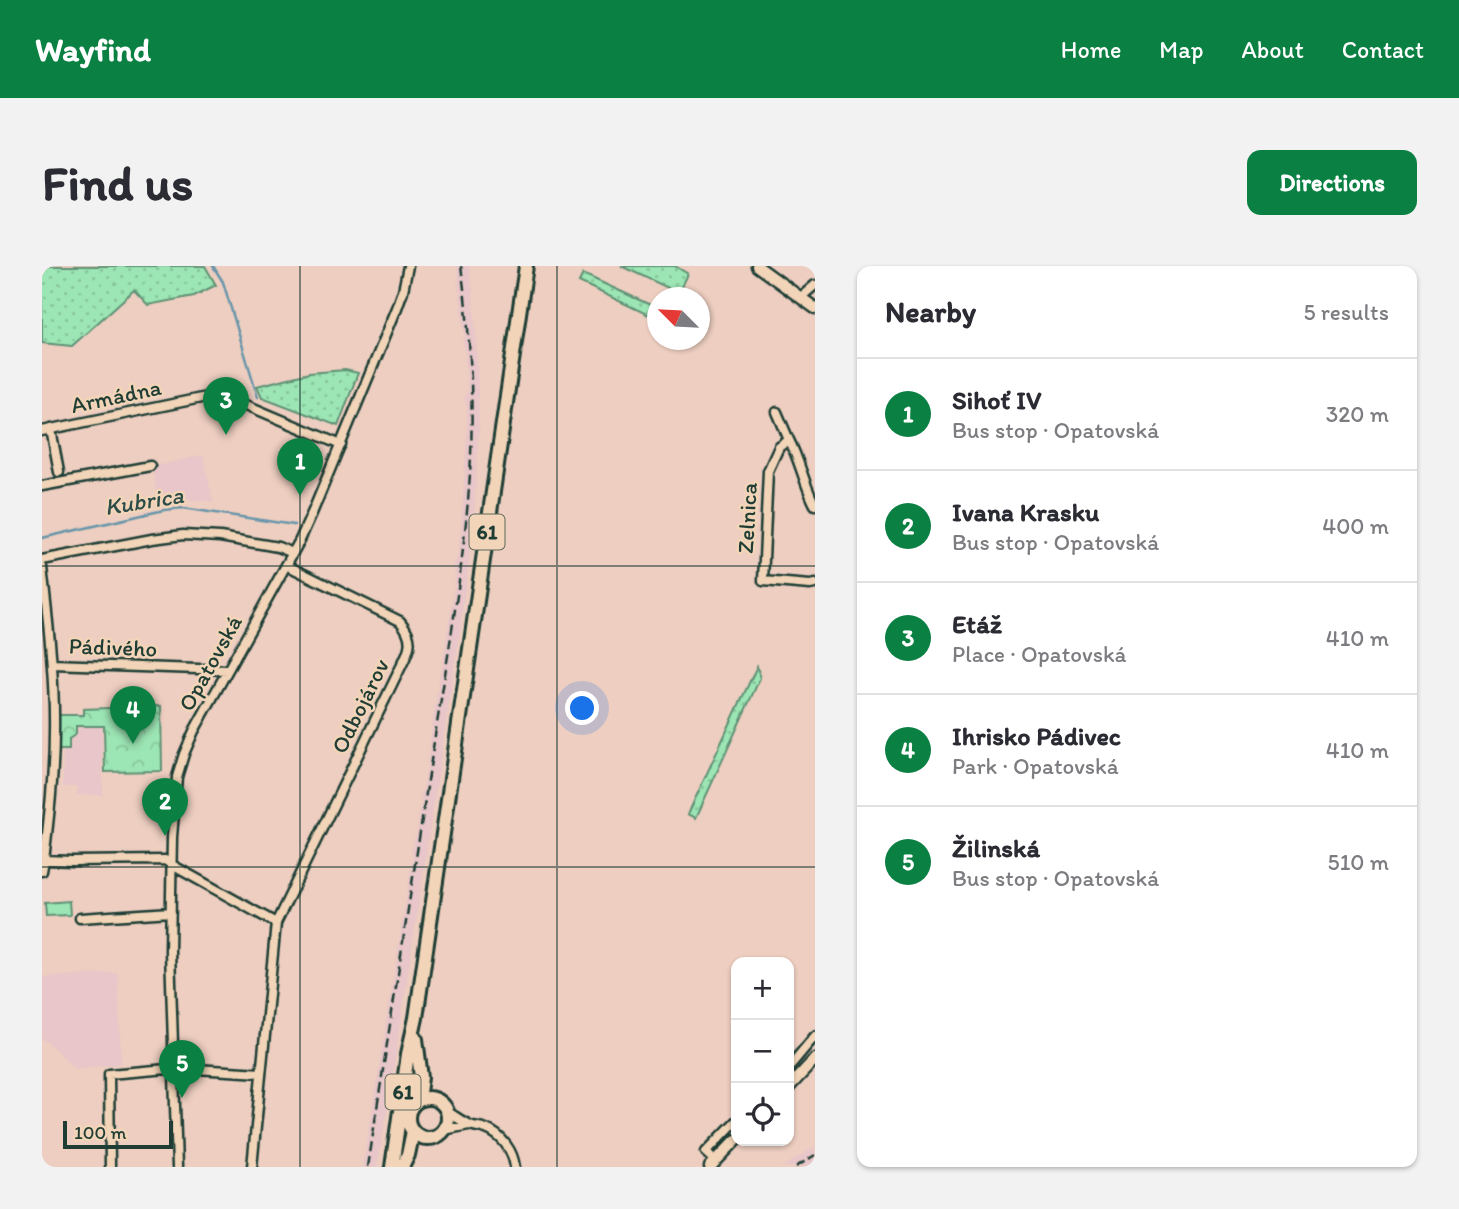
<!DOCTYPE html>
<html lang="en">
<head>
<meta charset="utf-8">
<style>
  :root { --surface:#fff; --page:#f2f2f3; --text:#2b2b33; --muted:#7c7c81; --line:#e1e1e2; --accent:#0b8043 }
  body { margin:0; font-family:Itim,sans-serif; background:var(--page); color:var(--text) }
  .controls { position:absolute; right:21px; bottom:21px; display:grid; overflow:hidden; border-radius:14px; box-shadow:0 2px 5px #0004 }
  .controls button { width:63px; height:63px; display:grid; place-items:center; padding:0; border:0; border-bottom:2px solid var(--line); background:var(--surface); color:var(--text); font:35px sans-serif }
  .compass { position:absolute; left:605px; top:21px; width:63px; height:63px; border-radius:50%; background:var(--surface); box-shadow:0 2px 5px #0004; rotate:294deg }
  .scale { position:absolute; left:21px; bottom:18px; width:110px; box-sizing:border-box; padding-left:7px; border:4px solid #1f3d34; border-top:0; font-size:19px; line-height:24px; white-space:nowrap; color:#1f3d34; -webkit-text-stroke:5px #f2d4b8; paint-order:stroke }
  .you { position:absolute; left:541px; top:443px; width:24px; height:24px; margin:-18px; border:5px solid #fff; border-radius:50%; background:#1a73e8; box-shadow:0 0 0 10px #1a73e833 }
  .badge { display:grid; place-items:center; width:46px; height:46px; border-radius:50%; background:var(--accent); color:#fff; font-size:23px; font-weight:700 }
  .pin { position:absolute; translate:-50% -58px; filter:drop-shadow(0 2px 4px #0008) }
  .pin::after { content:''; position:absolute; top:37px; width:24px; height:21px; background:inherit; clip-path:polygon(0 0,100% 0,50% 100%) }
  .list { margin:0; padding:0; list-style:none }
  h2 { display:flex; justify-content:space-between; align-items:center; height:91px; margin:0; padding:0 28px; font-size:30px }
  h2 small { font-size:23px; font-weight:400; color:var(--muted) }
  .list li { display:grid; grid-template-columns:46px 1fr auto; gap:21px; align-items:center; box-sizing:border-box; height:112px; padding:0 28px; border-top:2px solid var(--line) }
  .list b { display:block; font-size:26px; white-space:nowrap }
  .list p { margin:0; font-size:23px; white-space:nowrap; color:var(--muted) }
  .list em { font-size:23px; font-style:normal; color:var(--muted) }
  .icon { flex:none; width:38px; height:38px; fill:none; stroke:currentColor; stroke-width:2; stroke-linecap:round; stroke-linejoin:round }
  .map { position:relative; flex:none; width:773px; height:901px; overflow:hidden; border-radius:14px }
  header { display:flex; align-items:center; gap:42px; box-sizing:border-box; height:98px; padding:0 35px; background:var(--accent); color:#fff }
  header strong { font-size:33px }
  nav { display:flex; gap:38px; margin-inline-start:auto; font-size:24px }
  .intro { display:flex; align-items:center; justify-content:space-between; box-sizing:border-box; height:168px; padding:0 42px }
  h1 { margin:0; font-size:49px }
  .button { padding:18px 32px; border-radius:14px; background:var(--accent); color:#fff; font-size:24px; font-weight:700 }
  main { display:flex; gap:42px; padding:0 42px }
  aside { flex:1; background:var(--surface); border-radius:14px; box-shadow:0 2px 5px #0004 }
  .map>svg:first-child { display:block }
  .built { fill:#e8c6c9 }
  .grass { fill:url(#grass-dots); stroke:#5e9174; stroke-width:2 }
  .park { fill:url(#park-crowns); stroke:#5e9174; stroke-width:2 }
  .pitch { fill:#9ce5b4; stroke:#5e9174; stroke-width:2 }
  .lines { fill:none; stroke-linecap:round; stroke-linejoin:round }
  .stream { stroke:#6895aa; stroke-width:2.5 }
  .minor-casing { stroke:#1f3d34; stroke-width:13 }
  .tertiary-casing { stroke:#1f3d34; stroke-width:15 }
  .primary-casing { stroke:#1f3d34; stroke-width:18 }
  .minor { stroke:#f2d4b8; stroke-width:8 }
  .tertiary { stroke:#f2d4b8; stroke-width:10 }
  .primary { stroke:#f2d4b8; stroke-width:12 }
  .rail { stroke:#1f3d34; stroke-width:2.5; stroke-dasharray:10 5; stroke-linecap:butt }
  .grid { fill:none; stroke:#1f3d34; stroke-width:2; stroke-opacity:0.55 }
  .labels { text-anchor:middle; stroke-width:5; stroke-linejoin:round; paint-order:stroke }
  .shield { fill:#f2d4b8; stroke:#5e6a5c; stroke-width:2 }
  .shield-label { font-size:21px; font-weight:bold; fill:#1f3d34 }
  .street-label { font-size:23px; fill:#1f3d34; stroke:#f2d4b8 }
  .water-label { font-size:24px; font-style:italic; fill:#2b4c48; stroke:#f2d4b8 }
</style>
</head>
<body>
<header>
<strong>Wayfind</strong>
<nav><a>Home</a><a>Map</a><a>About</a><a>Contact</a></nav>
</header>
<div class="intro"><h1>Find us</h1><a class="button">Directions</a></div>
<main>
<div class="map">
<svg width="773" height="901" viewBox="0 0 773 901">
  <defs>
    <pattern id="grass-dots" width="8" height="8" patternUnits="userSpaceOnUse" patternTransform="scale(1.75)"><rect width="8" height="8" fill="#9ce5b4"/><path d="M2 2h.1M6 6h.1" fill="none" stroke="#86c59b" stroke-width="1.8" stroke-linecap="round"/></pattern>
    <pattern id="park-crowns" width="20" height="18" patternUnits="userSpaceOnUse" patternTransform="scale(1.75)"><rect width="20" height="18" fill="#9ce5b4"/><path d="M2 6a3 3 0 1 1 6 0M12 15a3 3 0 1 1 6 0" fill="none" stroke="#86c59b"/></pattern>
  </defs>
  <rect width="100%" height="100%" fill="#edcec0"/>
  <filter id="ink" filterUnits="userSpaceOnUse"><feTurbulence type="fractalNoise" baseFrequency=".0143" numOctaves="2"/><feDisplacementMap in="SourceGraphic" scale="14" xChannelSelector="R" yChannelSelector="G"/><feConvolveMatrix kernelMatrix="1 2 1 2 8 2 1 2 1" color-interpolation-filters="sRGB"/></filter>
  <g filter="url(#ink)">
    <path class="built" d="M415,0H427L431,25L434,67L437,162L431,263L419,356L344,853L335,901H321L371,590L370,587L372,574L374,569L380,533H378L379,530L382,520L398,405H400L414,307H412V297L416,291L420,252L425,163V142L422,131L425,125L423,81L421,78V74L423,71L418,26L416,24L415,20L417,17Z
      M161,189L171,236L137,232L116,233L110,201Z
      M34,461H60L61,529H35V521H21V485H28V476L31,471L34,469Z
      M76,707L79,798L33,803L3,774H0V711Z
      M773,880V901H741L755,892Z"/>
    <path class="grass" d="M0,0H163L174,19L152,30L106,39L92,24L30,80L0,77Z
      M579,0H633L646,8L637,27Z
      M541,8L615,42V53L537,16Z
      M303,104L316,107L296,160L220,131L215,120L267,107Z
      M715,400L718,412L654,552L646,548Z"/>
    <path class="park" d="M119,440L120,505L63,506L62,460H34V468L27,473V484H16V449H41V443Z"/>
    <path class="pitch" d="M27,635L28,649L4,650L3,637Z"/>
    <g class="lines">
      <path class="stream" d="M171,0L181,16L216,131
        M0,272L122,244L141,242L252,259"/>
      <g class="minor-casing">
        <path id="minor" d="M759,31L773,19
          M735,146L747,174
          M9,163L17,206
          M0,165L169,130L190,133L299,179
          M0,220L108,200
          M773,239C762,218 758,195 747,174L737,181L726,205L721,315L768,319L773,318
          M0,294L110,273L141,269L178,271L236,281L251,287
          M0,301C6,356 13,411 12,466C12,509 7,552 2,594L30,595L123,594L130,599L234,657
          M10,398L185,404
          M0,605L2,594
          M38,652L129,646
          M747,801L773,770
          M404,845C412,849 420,856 428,859C433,861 439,861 444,863C460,869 471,885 473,901
          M402,864L427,859
          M674,895L664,886L694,855
          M68,901L67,808L137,802L219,807
          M135,901L128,685L130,571L135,511L142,488L152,465L258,274L271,245L355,42L361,25L366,0
          M210,901L234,657L355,409C365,387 376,376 358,355L244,299"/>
      </g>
      <g class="tertiary-casing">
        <path id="tertiary" d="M715,0L773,42
          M747,821L773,793
          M668,901L694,874"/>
      </g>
      <g class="primary-casing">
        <path id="primary" d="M374,773L379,811L376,835
          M366 852a20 20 0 1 1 40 0a20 20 0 1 1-40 0Z
          M350,901L366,788L374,752L484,0
          M360,901L366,889L371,865"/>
      </g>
      <use href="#minor" class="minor"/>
      <use href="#tertiary" class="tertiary"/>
      <use href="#primary" class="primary"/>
      <path class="rail" d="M326,901C347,763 369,626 390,488C406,389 424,290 429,190C431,126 428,63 419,0
        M754,901L773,889"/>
    </g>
  </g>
  <path class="grid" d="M258,0V901M515,0V901M0,300H773M0,601H773"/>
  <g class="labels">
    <g class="shield">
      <rect x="427.5" y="248.5" width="35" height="35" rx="5"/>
      <rect x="343.5" y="808.5" width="35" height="35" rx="5"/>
    </g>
    <g class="shield-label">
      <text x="445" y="273">61</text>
      <text x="361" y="833">61</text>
    </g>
    <g class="street-label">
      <text transform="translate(74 130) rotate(-12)" y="8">Armádna</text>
      <text transform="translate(705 252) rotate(-87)" y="8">Zelnica</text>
      <text transform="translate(71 381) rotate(2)" y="8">Pádivého</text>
      <text transform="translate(168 397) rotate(-61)" y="8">Opatovská</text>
      <text transform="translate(318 440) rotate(-64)" y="8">Odbojárov</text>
    </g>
    <g class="water-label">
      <text transform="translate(102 235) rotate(-9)" y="8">Kubrica</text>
    </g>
  </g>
</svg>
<div class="controls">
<button>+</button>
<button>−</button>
<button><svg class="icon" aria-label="locate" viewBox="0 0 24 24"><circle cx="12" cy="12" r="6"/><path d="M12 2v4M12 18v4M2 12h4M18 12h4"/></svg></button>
</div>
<svg class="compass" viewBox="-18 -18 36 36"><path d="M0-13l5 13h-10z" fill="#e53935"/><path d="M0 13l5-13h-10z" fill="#7c7c81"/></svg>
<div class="scale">100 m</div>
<div class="you"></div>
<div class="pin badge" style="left:258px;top:230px">1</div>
<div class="pin badge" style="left:123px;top:570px">2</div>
<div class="pin badge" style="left:184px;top:169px">3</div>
<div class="pin badge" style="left:91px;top:478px">4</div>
<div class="pin badge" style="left:140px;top:832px">5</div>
</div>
<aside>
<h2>Nearby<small>5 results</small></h2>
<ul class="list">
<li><span class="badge">1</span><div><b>Sihoť IV</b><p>Bus stop · Opatovská</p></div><em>320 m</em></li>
<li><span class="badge">2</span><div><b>Ivana Krasku</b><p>Bus stop · Opatovská</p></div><em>400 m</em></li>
<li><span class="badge">3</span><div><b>Etáž</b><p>Place · Opatovská</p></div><em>410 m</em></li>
<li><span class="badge">4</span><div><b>Ihrisko Pádivec</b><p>Park · Opatovská</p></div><em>410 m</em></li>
<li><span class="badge">5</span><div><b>Žilinská</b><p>Bus stop · Opatovská</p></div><em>510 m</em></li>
</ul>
</aside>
</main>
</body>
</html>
